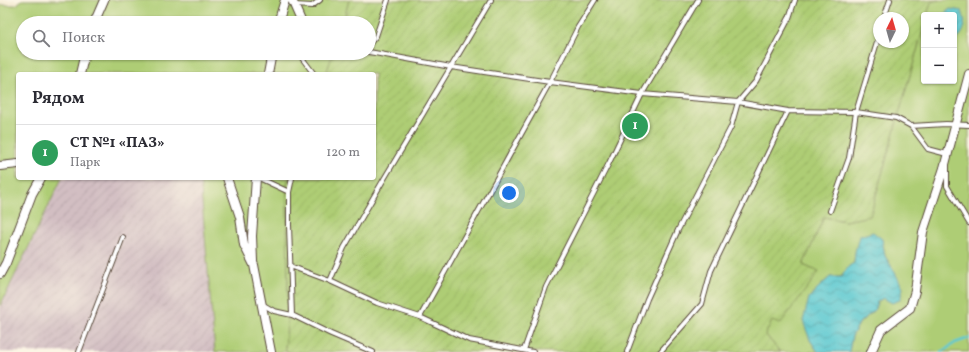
<!DOCTYPE html>
<html lang="ru">
<head>
<meta charset="utf-8">
<style>
  :root { --surface:#fff; --page:#f7f7f7; --text:#2b2b33; --muted:#7c7c81; --line:#e1e1e2; --accent:#ea580c }
  body { margin:0; font-family:Vollkorn,serif; background:var(--page); color:var(--text) }
  .controls { position:absolute; right:12px; top:12px; display:grid; overflow:hidden; border-radius:4px; box-shadow:0 1px 3px #0004 }
  .controls button { width:36px; height:36px; display:grid; place-items:center; padding:0; border:0; border-bottom:1px solid var(--line); background:var(--surface); color:var(--text); font:20px sans-serif }
  .compass { position:absolute; left:873px; top:12px; width:36px; height:36px; border-radius:50%; background:var(--surface); box-shadow:0 1px 3px #0004; rotate:5deg }
  .you { position:absolute; left:509px; top:193px; width:14px; height:14px; margin:-10px; border:3px solid #fff; border-radius:50%; background:#1a73e8; box-shadow:0 0 0 6px #1a73e833 }
  .badge { display:grid; place-items:center; width:26px; height:26px; border-radius:50%; background:var(--accent); color:#fff; font-size:13px; font-weight:700 }
  .pin { position:absolute; translate:-50% -50%; border:2px solid #fff; box-shadow:0 1px 4px #0006 }
  .list { margin:0; padding:0; list-style:none }
  h2 { display:flex; justify-content:space-between; align-items:center; height:52px; margin:0; padding:0 16px; font-size:17px }
  h2 small { font-size:13px; font-weight:400; color:var(--muted) }
  .list li { display:grid; grid-template-columns:26px 1fr auto; gap:12px; align-items:center; box-sizing:border-box; height:56px; padding:0 16px; border-top:1px solid var(--line) }
  .list b { display:block; font-size:15px; white-space:nowrap }
  .list p { margin:0; font-size:13px; white-space:nowrap; color:var(--muted) }
  .list em { font-size:13px; font-style:normal; color:var(--muted) }
  .icon { flex:none; width:22px; height:22px; fill:none; stroke:currentColor; stroke-width:2; stroke-linecap:round; stroke-linejoin:round }
  .map { position:relative; flex:none; width:969px; height:352px; overflow:hidden }
  .search { position:absolute; background:var(--surface); box-shadow:0 1px 3px #0004; left:16px; top:16px; width:360px; height:44px; display:flex; align-items:center; gap:10px; box-sizing:border-box; padding:0 14px; border-radius:22px; color:var(--muted); font-size:15px }
  .panel { position:absolute; background:var(--surface); box-shadow:0 1px 3px #0004; left:16px; top:72px; width:360px; height:108px; border-radius:4px }
  .map>svg:first-child { display:block }
  .industrial { fill:url(#industrial-furrows) }
  .grass { fill:#aecd74; stroke:#747c49 }
  .garden { fill:url(#garden-furrows); stroke:#747c49; fill-rule:evenodd }
  .water { fill:url(#water-waves); stroke:#4c7a78 }
  .lines { fill:none; stroke-linecap:round; stroke-linejoin:round }
  .stream { stroke:#5cc9d1; stroke-width:2.5 }
  .service-casing { stroke:#574739; stroke-width:6 }
  .minor-casing { stroke:#574739; stroke-width:10 }
  .service { stroke:#fff; stroke-width:4 }
  .minor { stroke:#fff; stroke-width:8 }
</style>
</head>
<body>
<div class="map">
<svg width="969" height="352" viewBox="0 0 969 352">
  <defs>
    <pattern id="industrial-furrows" width="10" height="10" patternUnits="userSpaceOnUse"><rect width="10" height="10" fill="#d2bec2"/><path d="M-1 1l2-2M0 10L10 0M9 11l2-2" fill="none" stroke="#b5a3a6"/></pattern>
    <pattern id="garden-furrows" width="10" height="10" patternUnits="userSpaceOnUse"><rect width="10" height="10" fill="#aecd74"/><path d="M-1 1l2-2M0 10L10 0M9 11l2-2" fill="none" stroke="#97b064"/></pattern>
    <pattern id="water-waves" width="16" height="10" patternUnits="userSpaceOnUse"><rect width="16" height="10" fill="#5cc9d1"/><path d="M0 5q4-4 8 0t8 0" fill="none" stroke="#4da3a9"/></pattern>
  </defs>
  <rect width="100%" height="100%" fill="#fcf5e5"/>
  <filter id="ink" filterUnits="userSpaceOnUse"><feTurbulence type="fractalNoise" baseFrequency=".025" numOctaves="2"/><feDisplacementMap in="SourceGraphic" scale="8" xChannelSelector="R" yChannelSelector="G"/><feConvolveMatrix kernelMatrix="1 2 1 2 8 2 1 2 1" color-interpolation-filters="sRGB"/></filter>
  <filter id="wash" filterUnits="userSpaceOnUse"><feTurbulence type="fractalNoise" baseFrequency=".012" numOctaves="4" result="noise"/><feDisplacementMap in="SourceGraphic" scale="16" xChannelSelector="R" yChannelSelector="G"/><feGaussianBlur stdDeviation="0.9" result="paint"/><feColorMatrix in="noise" values="0 0 0 0 0 0 0 0 0 0 0 0 0 0 0 0 0 1.4 0 .05"/><feComposite in="paint" operator="in"/></filter>
  <g filter="url(#wash)">
    <rect width="100%" height="100%" fill="#f5ebd3"/>
    <path class="industrial" d="M62,178H200L215,352H0V306Z"/>
    <path class="grass" d="M22,0H349L343,23H23V53H333L326,74H18V178H62L0,306V5H16Z
      M939,0H969V352H849L852,336L860,322L874,311L877,302L883,298L902,288L893,269L885,256L882,239L855,252L854,263L849,267L841,277H830L817,289L809,298L807,309L810,340L818,352H780L765,334L772,321L818,272L803,265L824,217L845,221L870,216L924,26V81H954V42L957,39L965,20L950,9L943,15H927L931,1Z
      M200,178H289L287,184L288,311L285,349L289,352H215Z"/>
    <path class="garden" d="M349,0H939L931,2L927,15H924V26L870,216L845,221L824,217L803,265L819,272L780,324L772,321L765,334L780,352H289L285,349L288,311L287,184L289,178H374V74H326L333,53H369V23H343ZM879,18H903V42H879Z"/>
    <path class="water" d="M950,9L962,11C967,25 965,33 954,42V15H943Z
      M873,232L882,239L885,256L893,269L903,288L900,300L892,303L883,298L877,302L874,311L860,322L852,336L849,352H818L810,340L803,321L809,298L817,289L830,277H841L849,266L854,263L855,252L859,236Z"/>
    <g class="lines">
      <path class="stream" d="M942,352L955,343L969,338"/>
    </g>
  </g>
  <g filter="url(#ink)">
    <g class="lines">
      <g class="service-casing">
        <path id="service" d="M294,5L312,6L320,0
          M884,18L890,0
          M369,44L376,36L388,0
          M369,52L451,67L550,82L642,94L738,102L788,111L856,112L896,118L911,126L928,149L947,154
          M304,53L302,58L314,74
          M911,126L946,124L969,125
          M947,165V186L969,223
          M259,178L289,192
          M292,178L289,192V225L292,315
          M830,211L849,158L856,112L879,36
          M290,266L330,281L377,303L420,317L469,340L533,352
          M330,281L344,248L384,179L491,0
          M262,304L274,311L292,315L331,334L373,352
          M420,317L550,82L578,27L595,0
          M524,350L546,287L609,163L642,94L698,0
          M79,352L123,237
          M627,352L647,299L678,230L731,127L738,102L756,81L789,18L795,0
          M660,352L702,304L711,271L788,111"/>
      </g>
      <g class="minor-casing">
        <path id="minor" d="M292,0L302,23
          M94,23L104,0
          M278,23L285,0
          M80,74L85,53
          M268,74L272,53
          M0,166L18,164
          M227,178L240,217L244,245L254,265L271,352
          M253,261L252,236L256,178
          M0,274L6,263L32,194L41,178
          M871,352L881,330L910,308L915,291L923,232L944,168L969,74"/>
      </g>
      <use href="#service" class="service"/>
      <use href="#minor" class="minor"/>
    </g>
  </g>
</svg>
<div class="controls">
<button>+</button>
<button>−</button>
</div>
<svg class="compass" viewBox="-18 -18 36 36"><path d="M0-13l5 13h-10z" fill="#e53935"/><path d="M0 13l5-13h-10z" fill="#7c7c81"/></svg>
<div class="you"></div>
<div class="pin badge" style="left:635px;top:126px;background:#2e9e5b">1</div>
<div class="search"><svg class="icon" aria-label="search" viewBox="0 0 24 24"><circle cx="10" cy="10" r="6"/><path d="M15 15l6 6"/></svg>Поиск</div>
<section class="panel">
<h2>Рядом<small></small></h2>
<ul class="list">
<li><span class="badge" style="background:#2e9e5b">1</span><div><b>СТ №1 «ПАЗ»</b><p>Парк</p></div><em>120 m</em></li>
</ul>
</section>
</div>
</body>
</html>
